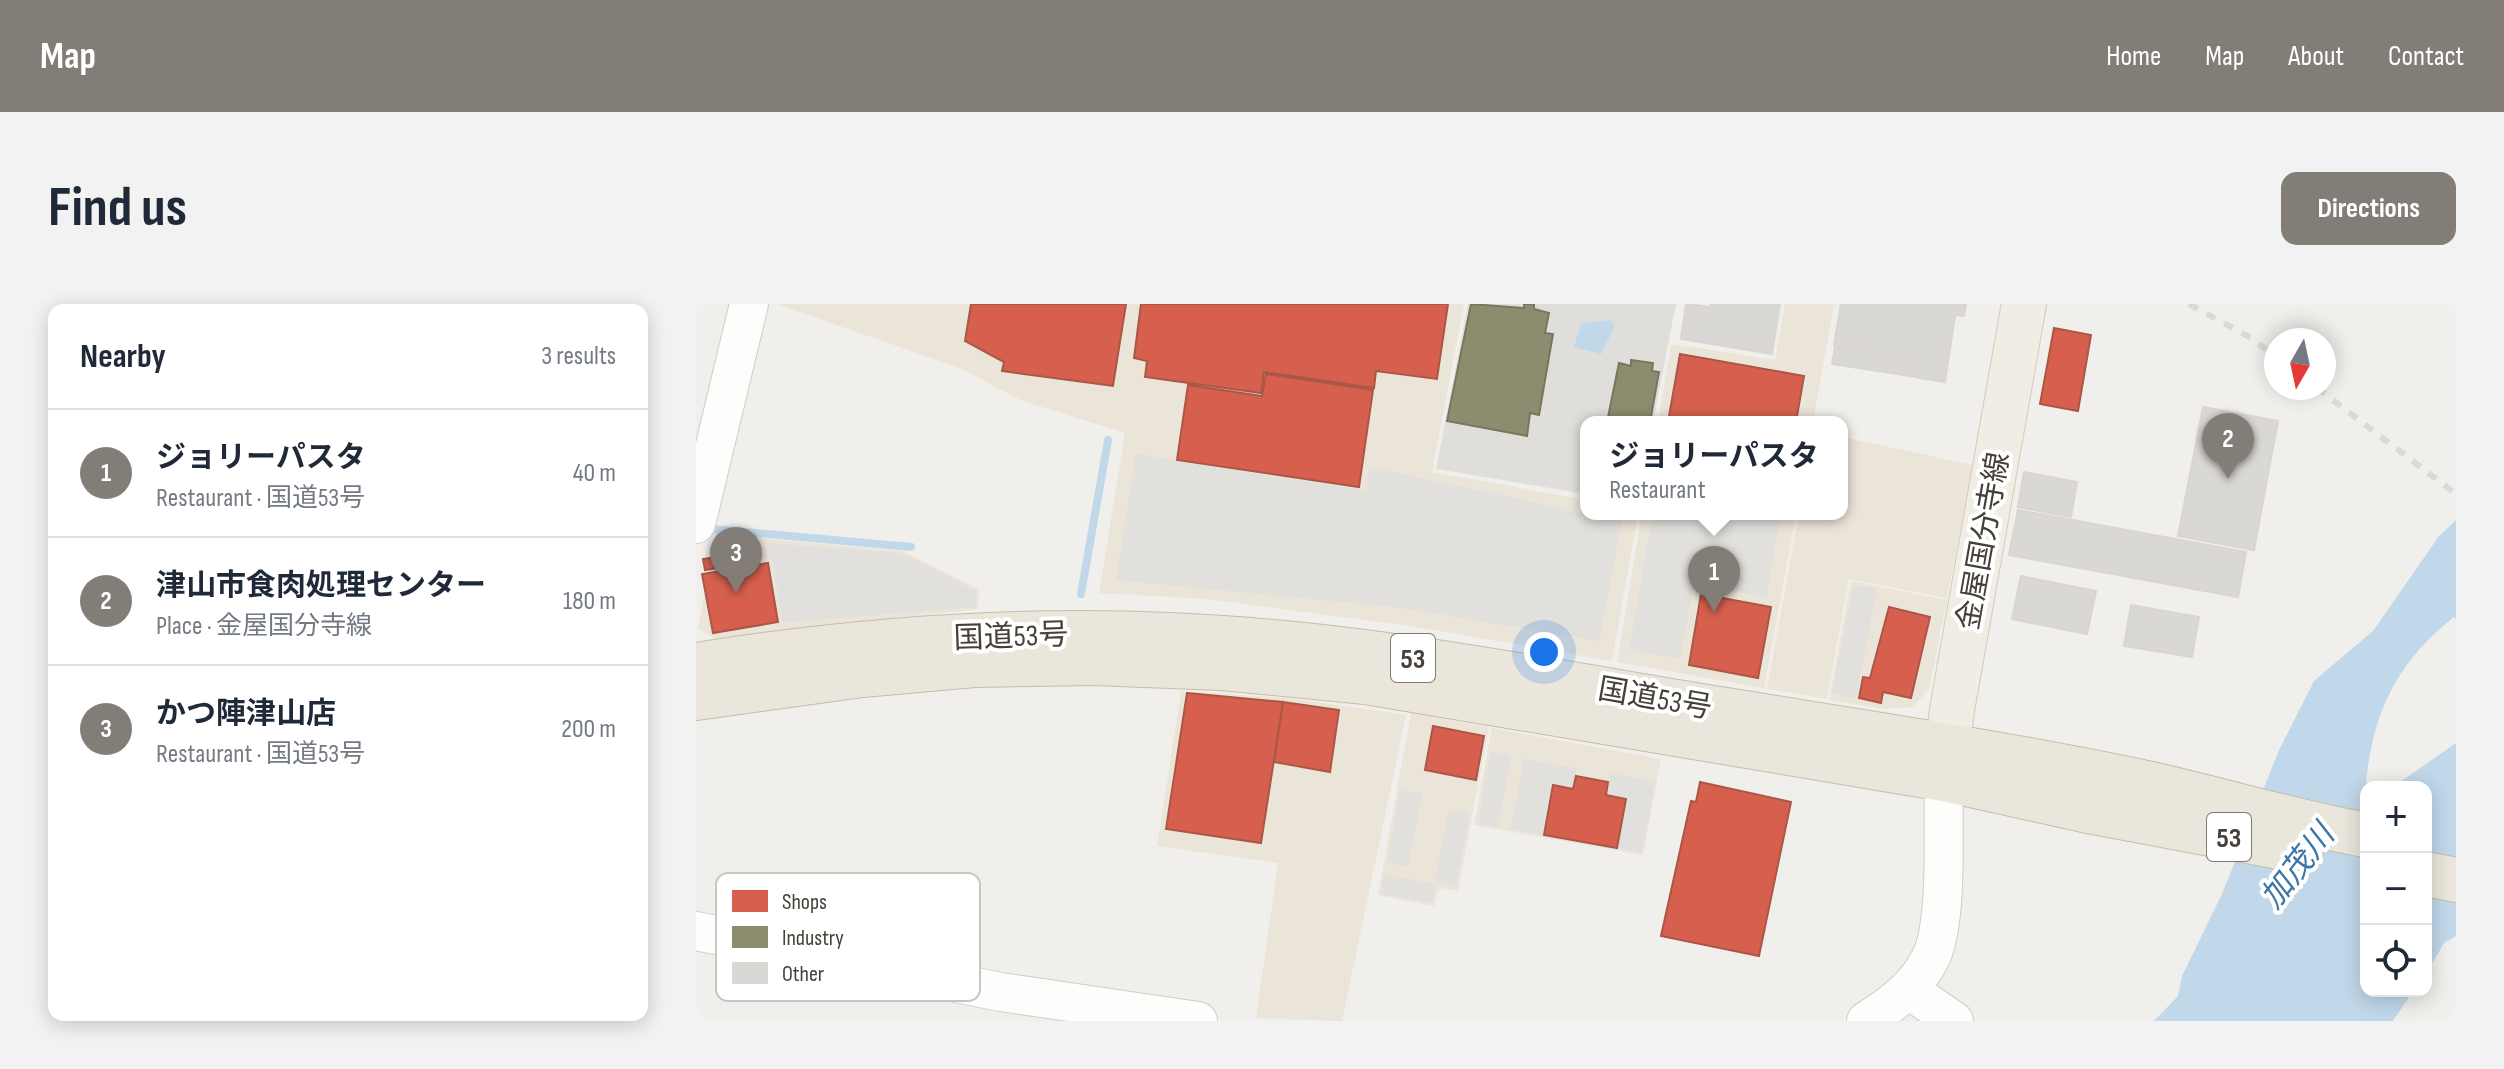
<!DOCTYPE html>
<html lang="en">
<head>
<meta charset="utf-8">
<style>
  :root { --surface:#fff; --page:#f2f2f3; --text:#1f2937; --muted:#747a83; --line:#e0e1e3; --accent:#827e77 }
  body { margin:0; font-family:"Sofia Sans Condensed","Noto Sans JP",sans-serif; background:var(--page); color:var(--text) }
  .controls { position:absolute; right:24px; bottom:24px; display:grid; overflow:hidden; border-radius:16px; box-shadow:0 4px 20px #0003 }
  .controls button { width:72px; height:72px; display:grid; place-items:center; padding:0; border:0; border-bottom:2px solid var(--line); background:var(--surface); color:var(--text); font:40px sans-serif }
  .compass { position:absolute; left:1568px; top:24px; width:72px; height:72px; border-radius:50%; background:var(--surface); box-shadow:0 4px 20px #0003; rotate:189deg }
  .you { position:absolute; left:848px; top:348px; width:28px; height:28px; margin:-20px; border:6px solid #fff; border-radius:50%; background:#1a73e8; box-shadow:0 0 0 12px #1a73e833 }
  .badge { display:grid; place-items:center; width:52px; height:52px; border-radius:50%; background:var(--accent); color:#fff; font-size:26px; font-weight:700 }
  .pin { position:absolute; translate:-50% -66px; filter:drop-shadow(0 2px 4px #0008) }
  .pin::after { content:''; position:absolute; top:42px; width:28px; height:24px; background:inherit; clip-path:polygon(0 0,100% 0,50% 100%) }
  .popup { position:absolute; left:884px; top:112px; width:268px; height:104px; box-sizing:border-box; display:grid; place-content:center; border-radius:16px; background:var(--surface); filter:drop-shadow(0 2px 6px #0005); font-size:26px; white-space:nowrap; color:var(--muted) }
  .popup b { font-size:30px; color:var(--text) }
  .popup::after { content:''; position:absolute; left:50%; top:100%; margin-left:-16px; border:16px solid transparent; border-top-color:var(--surface) }
  .list { margin:0; padding:0; list-style:none }
  h2 { display:flex; justify-content:space-between; align-items:center; height:104px; margin:0; padding:0 32px; font-size:34px }
  h2 small { font-size:26px; font-weight:400; color:var(--muted) }
  .list li { display:grid; grid-template-columns:52px 1fr auto; gap:24px; align-items:center; box-sizing:border-box; height:128px; padding:0 32px; border-top:2px solid var(--line) }
  .list b { display:block; font-size:30px; white-space:nowrap }
  .list p { margin:0; font-size:26px; white-space:nowrap; color:var(--muted) }
  .list em { font-size:26px; font-style:normal; color:var(--muted) }
  .icon { flex:none; width:44px; height:44px; fill:none; stroke:currentColor; stroke-width:2; stroke-linecap:round; stroke-linejoin:round }
  .map { position:relative; flex:none; width:1760px; height:717px; overflow:hidden; border-radius:16px }
  header { display:flex; align-items:center; gap:48px; box-sizing:border-box; height:112px; padding:0 40px; background:var(--accent); color:#fff }
  header strong { font-size:38px }
  nav { display:flex; gap:44px; margin-inline-start:auto; font-size:28px }
  .intro { display:flex; align-items:center; justify-content:space-between; box-sizing:border-box; height:192px; padding:0 48px }
  h1 { margin:0; font-size:56px }
  .button { padding:20px 36px; border-radius:16px; background:var(--accent); color:#fff; font-size:28px; font-weight:700 }
  main { display:flex; gap:48px; padding:0 48px }
  aside { flex:1; background:var(--surface); border-radius:16px; box-shadow:0 4px 20px #0003 }
  .map>svg:first-child { display:block }
  .commercial { fill:#ebe4d9 }
  .industrial { fill:#e0deda }
  .parking { fill:#e2e0dc }
  .water { fill:#c1d8ea }
  .shops { fill:#d6604d; stroke:#ab5747; stroke-width:2 }
  .industry { fill:#8c8c6e; stroke:#77765e; stroke-width:2 }
  .lines { fill:none; stroke-linecap:round; stroke-linejoin:round }
  .stream { stroke:#c1d8ea; stroke-width:8 }
  .building { fill:#dad8d4; stroke:#d9d6d1; stroke-width:2 }
  .minor-casing { stroke:#cfcdc9; stroke-width:40 }
  .major-casing { stroke:#d1cbbb; stroke-width:46 }
  .highway-casing { stroke:#c6bcaa; stroke-width:46 }
  .minor { stroke:#fdfdfc; stroke-width:38 }
  .major { stroke:#f0ede5; stroke-width:44 }
  .highway { stroke:#eae6dc; stroke-width:44 }
  .rail { stroke:#d9d9d8; stroke-width:6; stroke-dasharray:10 10; stroke-linecap:butt }
  .labels { text-anchor:middle; stroke-width:8; stroke-linejoin:round; paint-order:stroke }
  .shield { fill:#fff; stroke:#7e7a74; stroke-width:2 }
  .shield-label { font-size:28px; font-weight:bold; fill:#464138 }
  .street-label { font-size:30px; fill:#464138; stroke:#fff }
  .water-label { font-size:32px; font-style:italic; fill:#3c76a7; stroke:#fff }
  .key { fill:#fff; stroke:#c8c6c3; stroke-width:2 }
  .key-label { font-size:22px; fill:#464138 }
</style>
</head>
<body>
<header>
<strong>Map</strong>
<nav><a>Home</a><a>Map</a><a>About</a><a>Contact</a></nav>
</header>
<div class="intro"><h1>Find us</h1><a class="button">Directions</a></div>
<main>
<aside>
<h2>Nearby<small>3 results</small></h2>
<ul class="list">
<li><span class="badge">1</span><div><b>ジョリーパスタ</b><p>Restaurant · 国道53号</p></div><em>40 m</em></li>
<li><span class="badge">2</span><div><b>津山市食肉処理センター</b><p>Place · 金屋国分寺線</p></div><em>180 m</em></li>
<li><span class="badge">3</span><div><b>かつ陣津山店</b><p>Restaurant · 国道53号</p></div><em>200 m</em></li>
</ul>
</aside>
<div class="map">
<svg width="1760" height="717" viewBox="0 0 1760 717">
  <rect width="100%" height="100%" fill="#f1efeb"/>
  <path class="commercial" d="M81,0H768L736,168L890,196V210H942L916,357L721,323L511,295L403,289L429,129L324,96L266,65Z
    M1089,0H1138L1117,118H962L975,40L1079,56Z
    M1146,133L1277,161L1251,294L1153,275L1131,395L1071,385L1103,210H1146Z
    M946,210H1100L1068,384L921,358Z
    M20,230L206,247L283,285L282,305L19,335L2,324Z
    M1155,277L1251,296L1233,385L1217,403L1189,405L1133,396Z
    M485,387L592,394L710,411L646,717L560,714L582,559L461,542Z
    M715,409L793,423L762,587L746,584L741,588L738,602L682,591Z
    M796,424L965,455L947,551L778,521Z"/>
  <path class="industrial" d="M772,0H980L957,118H890V190L740,165Z"/>
  <path class="parking" d="M440,150L670,187L674,163L926,217L903,337L707,304L420,276Z
    M957,210H1085L1070,293L998,280L984,355L933,346Z
    M73,239L205,249L280,287V303L87,319Z
    M1157,281L1181,285L1160,394L1136,390Z
    M795,448L815,451L802,523L782,519Z
    M828,455L880,464L877,484L856,481L847,531L815,525Z
    M915,469L959,478L946,549L922,544L931,494L911,490Z
    M704,486L726,490L712,563L691,558Z
    M753,505L774,509L760,581L739,577Z
    M688,571L740,580L736,599L685,590Z"/>
  <path class="water" d="M915,16L919,22L905,50L878,43L885,19Z
    M1760,216V316L1758,313C1701,358 1677,408 1670,479L1673,483H1670V687H1717L1697,717H1458L1482,692L1486,672L1526,590L1583,446L1618,377L1677,327L1743,232Z
    M1760,439V632L1748,639L1730,670V483H1697Z"/>
  <path class="shops" d="M275,0H430L417,82L306,67L308,58L269,37Z
    M445,0H752L741,75L680,67L678,84L568,68L565,89L449,73L451,57L438,54Z
    M1358,24L1395,31L1382,107L1344,100Z
    M984,50L1108,72L1100,118H972Z
    M570,70L677,86L663,183L481,156L492,81L566,92Z
    M39,250L41,261L9,266L7,255Z
    M72,259L82,318L17,329L6,270Z
    M1005,290L1075,303L1062,374L993,361Z
    M1193,303L1234,313L1215,394L1187,388L1185,399L1163,394L1167,373L1174,374Z
    M491,389L587,398L565,539L470,525Z
    M587,398L643,406L634,468L578,458Z
    M737,422L788,432L780,476L729,466Z
    M880,472L912,478L910,491L930,495L921,544L848,531L857,481L877,485Z
    M1004,478L1095,498L1063,652L965,632L995,497L1000,498Z"/>
  <path class="industry" d="M775,0L828,4V0H838V5L853,9L849,29L857,30L843,111L834,109L831,132L751,117Z
    M935,56L957,59L956,67L963,68L954,118H911L923,59L935,62Z"/>
  <g class="lines">
    <path class="stream" d="M16,225L215,243
      M385,290L412,136"/>
  </g>
  <path class="building" d="M990,0L1014,3L1015,0H1084L1076,50L985,35Z
    M1145,0H1270L1268,12L1259,11L1249,78L1223,74L1226,54L1138,41Z
    M1139,43L1224,56L1221,73L1136,60Z
    M1507,103L1582,117L1558,246L1482,232Z
    M1328,168L1381,178L1375,213L1322,203Z
    M1322,206L1550,248L1542,293L1313,251Z
    M1325,272L1400,287L1391,330L1316,315Z
    M1435,301L1503,313L1496,353L1428,342Z"/>
  <g class="lines">
    <g class="minor-casing">
      <path id="minor" d="M0,220L53,0
        M0,627L305,688L502,717
        M1212,685L1258,717
        M1170,717C1197,700 1221,682 1235,653C1253,614 1246,520 1248,475"/>
    </g>
    <g class="major-casing">
      <path id="major" d="M1248,475L1256,406L1328,0"/>
    </g>
    <g class="highway-casing">
      <path id="highway" d="M0,361C156,336 315,324 474,331C647,338 816,370 987,399C1132,423 1278,444 1422,473C1505,489 1586,516 1670,531
        M0,394L166,371L278,361L397,359L526,364L670,378L1248,475L1397,508L1605,547
        M1730,570L1760,576"/>
    </g>
    <use href="#minor" class="minor"/>
    <use href="#major" class="major"/>
    <use href="#highway" class="highway"/>
    <path class="rail" d="M1493,0L1557,35L1580,53
      M1621,84L1760,190"/>
  </g>
  <g class="labels">
    <g class="shield">
      <rect x="695" y="330" width="44" height="48" rx="6"/>
      <rect x="1511" y="509" width="44" height="48" rx="6"/>
    </g>
    <g class="shield-label">
      <text x="717" y="364">53</text>
      <text x="1533" y="543">53</text>
    </g>
    <g class="street-label">
      <text transform="translate(1287 237) rotate(-80)" y="10">金屋国分寺線</text>
      <text transform="translate(315 332) rotate(-2)" y="10">国道53号</text>
      <text transform="translate(959 394) rotate(10)" y="10">国道53号</text>
    </g>
    <g class="water-label">
      <text transform="translate(1601 562) rotate(-52)" y="11">加茂川</text>
    </g>
  </g>
  <rect x="20" y="569" width="264" height="128" rx="12" class="key"/>
  <rect x="36" y="586" width="36" height="22" fill="#d6604d"/>
  <rect x="36" y="622" width="36" height="22" fill="#8c8c6e"/>
  <rect x="36" y="658" width="36" height="22" fill="#dad8d4"/>
  <g class="key-label">
    <text x="86" y="605">Shops</text>
    <text x="86" y="641">Industry</text>
    <text x="86" y="677">Other</text>
  </g>
</svg>
<div class="controls">
<button>+</button>
<button>−</button>
<button><svg class="icon" aria-label="locate" viewBox="0 0 24 24"><circle cx="12" cy="12" r="6"/><path d="M12 2v4M12 18v4M2 12h4M18 12h4"/></svg></button>
</div>
<svg class="compass" viewBox="-18 -18 36 36"><path d="M0-13l5 13h-10z" fill="#e53935"/><path d="M0 13l5-13h-10z" fill="#747a83"/></svg>
<div class="you"></div>
<div class="pin badge" style="left:1018px;top:308px">1</div>
<div class="popup"><b>ジョリーパスタ</b>Restaurant</div>
<div class="pin badge" style="left:1532px;top:175px">2</div>
<div class="pin badge" style="left:40px;top:289px">3</div>
</div>
</main>
</body>
</html>
